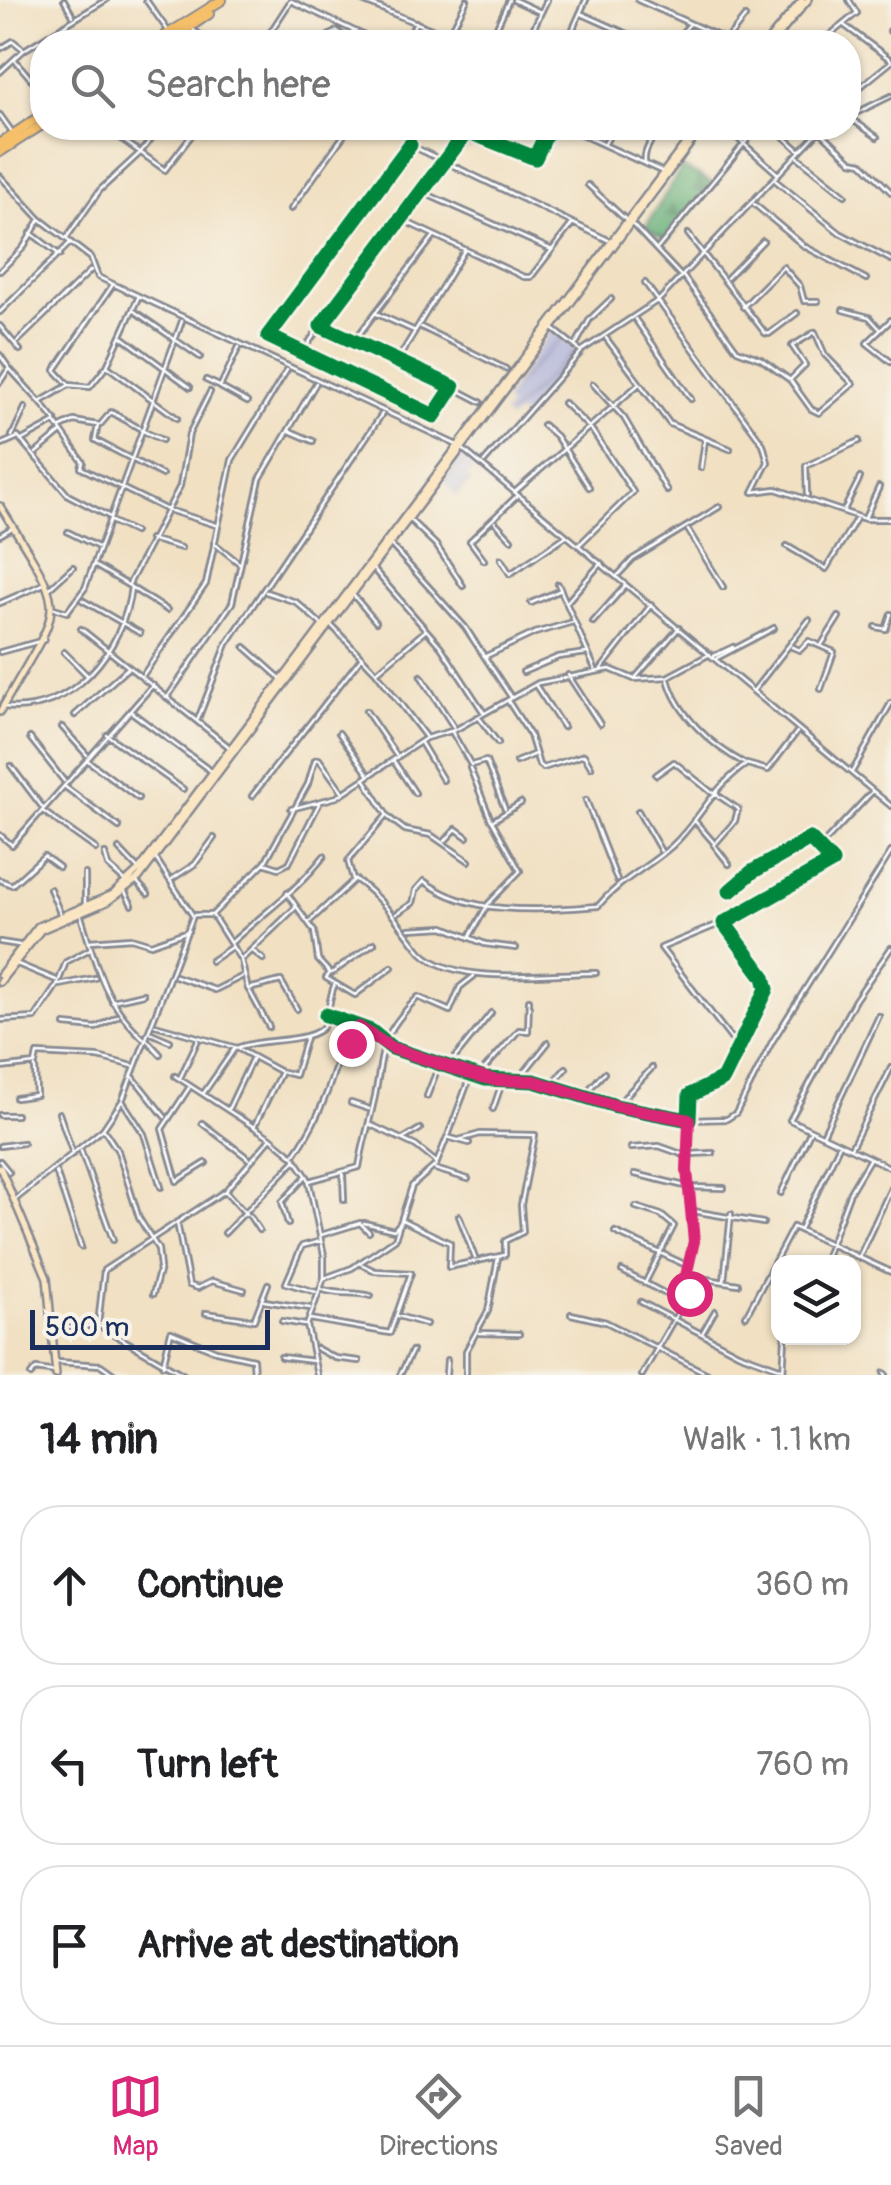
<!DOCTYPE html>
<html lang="en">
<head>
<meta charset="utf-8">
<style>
  :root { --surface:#fff; --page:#f2f2f2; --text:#202124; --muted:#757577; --line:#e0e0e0; --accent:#db2777 }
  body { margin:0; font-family:Pangolin,sans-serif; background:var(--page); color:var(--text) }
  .controls { position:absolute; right:30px; bottom:30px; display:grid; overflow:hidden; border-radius:20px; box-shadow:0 2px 8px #0004 }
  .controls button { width:90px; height:90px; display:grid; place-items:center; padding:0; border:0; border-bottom:2px solid var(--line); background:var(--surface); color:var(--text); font:50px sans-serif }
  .scale { position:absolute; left:30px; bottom:25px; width:240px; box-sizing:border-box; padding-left:10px; border:5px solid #1b2f5e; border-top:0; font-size:28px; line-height:35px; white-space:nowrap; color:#1b2f5e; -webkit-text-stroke:8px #f7f3e8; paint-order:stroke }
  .stop { position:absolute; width:30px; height:30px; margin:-22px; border:8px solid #db2777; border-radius:50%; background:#fff }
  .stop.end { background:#db2777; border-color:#fff; box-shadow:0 2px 10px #0008 }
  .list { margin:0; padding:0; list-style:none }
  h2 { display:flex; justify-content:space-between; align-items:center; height:130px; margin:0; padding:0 40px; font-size:42px }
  h2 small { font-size:32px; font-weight:400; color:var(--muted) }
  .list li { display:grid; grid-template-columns:65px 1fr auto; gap:30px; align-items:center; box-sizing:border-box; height:160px; margin:0 20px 20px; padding:0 20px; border:2px solid var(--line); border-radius:40px }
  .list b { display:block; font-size:38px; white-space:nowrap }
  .list em { font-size:32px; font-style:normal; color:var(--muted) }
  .icon { flex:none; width:55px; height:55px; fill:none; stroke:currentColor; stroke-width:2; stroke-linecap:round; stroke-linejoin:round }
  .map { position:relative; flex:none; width:891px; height:1375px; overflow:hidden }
  .search { position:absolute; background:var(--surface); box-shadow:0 2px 8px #0004; left:30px; right:30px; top:30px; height:110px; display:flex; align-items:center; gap:25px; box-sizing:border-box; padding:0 35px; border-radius:40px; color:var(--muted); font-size:38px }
  .sheet { height:670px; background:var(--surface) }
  nav { display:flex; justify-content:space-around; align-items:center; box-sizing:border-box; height:140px; border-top:2px solid var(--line); background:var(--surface); font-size:28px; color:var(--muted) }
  nav a { display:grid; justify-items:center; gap:5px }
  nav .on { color:var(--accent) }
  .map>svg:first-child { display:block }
  .industrial { fill:url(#industrial-furrows) }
  .forest { fill:url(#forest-firs); stroke:#406e6a; stroke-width:2.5 }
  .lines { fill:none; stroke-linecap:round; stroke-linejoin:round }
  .street-casing { stroke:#868890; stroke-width:8 }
  .secondary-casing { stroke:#868890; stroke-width:10 }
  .primary-casing { stroke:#868890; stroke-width:12 }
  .street { stroke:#fff; stroke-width:2.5 }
  .secondary { stroke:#fbe6c4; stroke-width:5 }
  .primary { stroke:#f6c06b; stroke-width:8 }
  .cycleway-casing { stroke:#f7f3e8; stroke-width:21 }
  .cycleway { stroke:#00873e; stroke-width:15 }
  .route { stroke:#db2777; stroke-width:12 }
</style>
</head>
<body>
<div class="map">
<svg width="891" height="1375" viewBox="0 0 891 1375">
  <defs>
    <pattern id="industrial-furrows" width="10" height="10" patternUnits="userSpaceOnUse" patternTransform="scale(2.5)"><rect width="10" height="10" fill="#c1c2dd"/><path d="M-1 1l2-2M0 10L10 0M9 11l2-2" fill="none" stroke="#a5a7c0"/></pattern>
    <pattern id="forest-firs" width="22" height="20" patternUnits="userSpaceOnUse" patternTransform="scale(2.5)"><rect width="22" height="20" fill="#64ad75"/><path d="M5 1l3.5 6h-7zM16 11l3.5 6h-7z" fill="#528d63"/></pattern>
  </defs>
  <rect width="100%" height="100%" fill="#f7f3e8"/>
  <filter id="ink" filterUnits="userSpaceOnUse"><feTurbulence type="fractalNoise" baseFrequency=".01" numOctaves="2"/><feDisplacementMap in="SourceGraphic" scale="20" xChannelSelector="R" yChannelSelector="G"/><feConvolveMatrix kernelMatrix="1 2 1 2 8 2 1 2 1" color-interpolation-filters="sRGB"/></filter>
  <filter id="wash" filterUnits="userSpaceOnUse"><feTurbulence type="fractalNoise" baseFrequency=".0048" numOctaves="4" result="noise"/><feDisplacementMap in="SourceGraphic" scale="40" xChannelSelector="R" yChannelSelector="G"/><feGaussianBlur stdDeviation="2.25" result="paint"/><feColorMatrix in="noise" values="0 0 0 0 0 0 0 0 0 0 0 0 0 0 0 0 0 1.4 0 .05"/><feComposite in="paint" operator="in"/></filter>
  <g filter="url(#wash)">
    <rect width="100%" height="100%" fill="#f1e0c2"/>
    <path class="industrial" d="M552,329L579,353L525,419L517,413L509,420L503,414L510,407L504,401Z
      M463,450L478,463L467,476L471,481L456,497L444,481Z"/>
    <path class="forest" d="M682,167L712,183L667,240L645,228Z"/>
  </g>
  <g filter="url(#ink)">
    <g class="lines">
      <g class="street-casing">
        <path id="street" d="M64,0L73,16
          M146,0L169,32
          M360,0L463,42
          M514,0L540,12
          M638,0L727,40
          M291,1L378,42
          M580,13L645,42
          M844,25L891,60
          M191,28L209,42
          M890,31H891
          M449,35L467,0
          M264,42L290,2
          M319,42L337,31L351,42
          M406,42L416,22
          M490,42L509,0
          M527,42L547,0
          M567,42L586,0
          M674,42L689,25
          M725,42L745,17
          M821,42L857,13L849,0
          M0,49L13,41L23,49
          M14,59L42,92
          M0,72L24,50L106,0
          M848,97L891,62
          M0,115L13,133
          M848,117L891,96
          M850,118L877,137
          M106,128L165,170L197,128
          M423,128L410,145L608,240
          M567,128L661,171
          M726,128L778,174
          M774,128L800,151
          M821,132L852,161L862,163L891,192
          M605,144L613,128
          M410,145L268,336L434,416L453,387L321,326L467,131L535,158L549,128
          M798,157L845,195
          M645,162C643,147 656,140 654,128
          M0,176L40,219L91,258L98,277L459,446
          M776,181L840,233L891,260
          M588,185L625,219
          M424,193L552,250
          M754,204L804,246L866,279
          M291,209L349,128
          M404,221L524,277H531L572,224
          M632,224L681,276
          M31,233L60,255
          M688,234L765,333L769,334L797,313
          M67,237L100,190L140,153L160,128
          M658,248L757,128
          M0,271L23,248L39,221
          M683,276L737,350L761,359L790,380L805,365L792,346L815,332L825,355L853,384L819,413L811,409L790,380
          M727,278L763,241
          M645,283L763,444L768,462L753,492L776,489L865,519H891
          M138,298L107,366L177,418
          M743,307L783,267L800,286L804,301H818
          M843,310L869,317L879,328
          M134,311L200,357
          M0,312L70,243
          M375,313L415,331L464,251
          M635,319L691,399
          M0,326L20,350
          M421,327L506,369
          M552,328L581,351L660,299L822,128
          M121,336L190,387
          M606,338L670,424L730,449
          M354,341L434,236
          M16,343L91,270
          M575,346L590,319L611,299
          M239,347L220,387L247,402
          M302,353L320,326
          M0,355L9,368L0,382
          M397,361L414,333
          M891,362L867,343L891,320
          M9,368L40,402L69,385L90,387L106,367
          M206,380L219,386
          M593,384L624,418L667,491
          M69,385L55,370L112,286
          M454,388L481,402
          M41,403L55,420
          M564,403L591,429L633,492L580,544
          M100,425L111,412L139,428
          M543,425L556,436L589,487
          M61,427L74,421L98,425L95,440L162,475
          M141,430L162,440
          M290,431L313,441
          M12,436L25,408
          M22,440L55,422L83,462L81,468L165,509L216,525
          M0,445L18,437L68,495L110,517
          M464,450L891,806
          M36,453L61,432
          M484,462L581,352
          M701,468L705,440
          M516,491L638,385
          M807,495L806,466L859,441
          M844,510L860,478
          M865,518L879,487
          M111,521L134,532
          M411,521L436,545L463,586
          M495,522L511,539
          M688,530L723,587
          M68,532L98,547
          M0,535L12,528
          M150,539L181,548
          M214,543L239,563
          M389,543L465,627L511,697
          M787,546L826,569L856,519
          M501,559L510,574L566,536
          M484,560L470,541L517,496
          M374,570L441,647L484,713
          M617,576L633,559L719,507
          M129,584L180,486L189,434L210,392
          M558,584L595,669
          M50,588L73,567
          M132,588L167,610
          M266,592L296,602L321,624
          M354,596L376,622
          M82,600L140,633
          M567,602L601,563
          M0,603L46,583
          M531,603L561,590
          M54,608L67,612L85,588L182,321
          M593,622L625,586
          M331,625L376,672L425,736
          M876,627L886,629L891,614
          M81,629L228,746
          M822,644L839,617
          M245,647L281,679
          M792,647L800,650L809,641L834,652L821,689
          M0,652L44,640
          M64,652L87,675
          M486,656L535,633L573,622
          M714,656L733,647
          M717,658L774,628
          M601,669L651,605
          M378,671L425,631
          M523,672L558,657L587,653
          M143,675L206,584L232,460L287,370
          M568,675L600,724
          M421,676L455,729
          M635,678L679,628
          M668,679C677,714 712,746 744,763
          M536,686L563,727
          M754,690L809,620
          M167,698L232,603L260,479L316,383
          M508,701L530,735L539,765L543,768L584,755L591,767
          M4,707C72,715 124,650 131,587L94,565
          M130,711L212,772
          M366,711L396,755
          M75,715L129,667
          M198,719L227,644L382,414
          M480,719L498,743
          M62,727L87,755
          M452,732L471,765L486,761L505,809
          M339,733L368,774
          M107,735L183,789
          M30,738L64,781
          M421,743L443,780
          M87,760L138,798
          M393,760L415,793
          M516,762L535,754
          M11,766L43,808
          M470,768L491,820
          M852,772L891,703
          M656,775L674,762L711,792
          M365,780L388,817L405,830L431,835L469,861
          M64,786L119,827
          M252,796L362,657
          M586,800L617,880
          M291,809L337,797L426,738L455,730L538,683L610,669L634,679L667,677L710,654
          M638,811L661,851
          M44,812L96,849
          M694,820L715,844L735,821L738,809L713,792
          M0,835L12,845L153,685
          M445,841L456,829L467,837
          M714,845L729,864
          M821,846L873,791
          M119,849L138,869
          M105,854L108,866L126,882
          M264,863L279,868L289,863L320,802
          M172,879L195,864L214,838
          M353,879L348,861L386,816
          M0,880L12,885L44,856L59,867
          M137,882L148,894
          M50,889L60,913
          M125,892L132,905
          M287,893L314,931L318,960L330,973L326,978L355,995L392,967
          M85,905V874
          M396,914L413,903L416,890L424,881C472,917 539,910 598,906C620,880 647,868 672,846C701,819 711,788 747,764L768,770L797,732
          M195,915H212L265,862L308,784L315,760L319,759L342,791
          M81,916C96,965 104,1003 144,1039
          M213,916L241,960L248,989L281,981L297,1009
          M309,922L355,879C382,898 398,922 417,947C447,989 550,972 596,973
          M724,922L661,948L739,1049
          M409,929L444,927L485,944L516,948
          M469,938L488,904L520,871L492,821L521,803
          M90,941L131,938L151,944L188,931
          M0,942L19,945
          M231,943C262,914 298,890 324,856
          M891,948L855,1000L790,1120L891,1168
          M253,951L263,959
          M243,958L295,908
          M211,961L230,948
          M15,963L56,980
          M332,973L374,943
          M175,976L215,990L245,975
          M59,985L95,978
          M249,990L269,1027
          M112,1001L143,994
          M326,1015L371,1031L392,1048L485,1079L534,1081L616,1106L689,1120L690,1095L723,1079L767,989L764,977L724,923L832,862L810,839L752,872L730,891
          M0,1020L35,1018L57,985L66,962L90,949
          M65,1025L96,1028L118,1016
          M155,1025L237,1048L281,1072L254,1127
          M151,1033L170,1041
          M147,1040L160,1054
          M237,1048C256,1038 316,1044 325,1024C329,1013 329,999 334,986
          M449,1065L491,1013
          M0,1068L35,1064L37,1054L98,1057L133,1066
          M283,1072L295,1075L306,1038
          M479,1075L519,1030L528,1031L529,1000
          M175,1076L271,1138L293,1156L308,1178L324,1255V1278L307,1325L317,1375
          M133,1077L165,1117
          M180,1078L198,1040
          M518,1080L548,1043
          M551,1085L566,1068
          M189,1088L162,1129L177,1181L206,1163
          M203,1094L235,1048
          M427,1096L439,1065
          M583,1096L604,1073
          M16,1098L36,1095L35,1067
          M123,1102L144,1134L161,1187
          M351,1103L369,1109
          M617,1105L652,1068
          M493,1109L502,1083
          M228,1110L252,1059
          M59,1113L73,1154
          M0,1115H16
          M202,1123L249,1159
          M369,1124L416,1146L436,1162
          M104,1130L118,1151L139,1218L158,1249L160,1268L153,1294
          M823,1135L879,1016
          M448,1136L471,1074
          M403,1139L420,1129
          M0,1146L23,1143
          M631,1148L659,1146L687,1156
          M851,1148L891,1068
          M81,1151L113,1240
          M690,1154L713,1153
          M294,1155C314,1127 327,1097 336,1065C340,1053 352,1042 358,1030
          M0,1161L9,1172
          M435,1169L468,1179
          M56,1172L81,1247
          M343,1174L344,1200
          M635,1174L689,1187L724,1188
          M309,1181L359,1167C363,1143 370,1120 375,1096C384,1047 379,1037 418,997L450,1011L460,987L474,976
          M225,1191L246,1214
          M781,1193L810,1132
          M16,1199L103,1129L122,1101L193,916L156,859
          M636,1207L661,1215L674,1226L645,1283
          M693,1211L763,1223
          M249,1215L259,1230
          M459,1216L475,1258
          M402,1220L450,1243L449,1267L505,1255V1241L523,1232L521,1205L535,1135L480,1134L459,1140
          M177,1222L189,1285L198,1288L212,1281L244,1290
          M364,1223L394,1230L400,1223
          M288,1224L282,1202L306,1176
          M800,1229L839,1146
          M615,1232L686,1265
          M225,1233L295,1161
          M321,1235L360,1223L369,1232
          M860,1255L891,1188
          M824,1262L850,1192L869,1160
          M622,1271L683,1303
          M688,1276L738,1284
          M325,1278L352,1268L395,1239L412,1186L436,1165L447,1137L469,1143
          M724,1281L731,1214
          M321,1289C338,1296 353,1291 371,1296
          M316,1292L286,1283L302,1246L321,1241
          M264,1301L310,1308
          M641,1302L738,1353L782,1369
          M206,1313L254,1320L268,1284
          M571,1314L606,1322L710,1375
          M398,1316L426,1324
          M746,1316L793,1227L891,1272
          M310,1319L390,1333L411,1273L375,1271L359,1263
          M282,1321L305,1325
          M98,1325L104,1270L225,1191L270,1139
          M55,1329L98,1325L184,1375
          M703,1332L715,1311
          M479,1333L519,1334
          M316,1348L335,1358L359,1361
          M281,1357L314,1361
          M57,1362L101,1365L115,1375
          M163,1365L171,1332L216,1351L253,1359L254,1375
          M884,1373L886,1375
          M31,1375L36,1369L56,1372
          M400,1375L412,1351
          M446,1375L447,1360
          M466,1375V1351L488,1311L498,1258
          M642,1375L689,1293L687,1277L693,1241L687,1170L689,1120L727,1119L736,1113L772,1042L891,852
          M783,1375L785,1338"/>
      </g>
      <g class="secondary-casing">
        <path id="secondary" d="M767,42L802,0
          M773,42L808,0
          M0,506C73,623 63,597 0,712
          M0,975L38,926L113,894L139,870L697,128
          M0,982L41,930L107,902L139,878L702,128
          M0,1167L47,1278L56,1375"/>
      </g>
      <g class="primary-casing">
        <path id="primary" d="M155,42L222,0
          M168,42L209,14
          M0,143L42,115
          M0,152L42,125"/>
      </g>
      <use href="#street" class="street"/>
      <use href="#secondary" class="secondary"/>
      <use href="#primary" class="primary"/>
      <g class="cycleway-casing">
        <path id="cycleway" d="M410,145L268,336L434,416L453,387L321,326L467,131L535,158L549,128
          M326,1015L371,1031L392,1048L485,1079L534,1081L616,1106L689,1120L690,1095L723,1079L767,989L764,977L724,923L832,862L810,839L752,872L730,891"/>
      </g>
      <use href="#cycleway" class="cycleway"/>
    </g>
  </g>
  <g class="lines" filter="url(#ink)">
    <path class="route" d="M351,1043L359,1027L392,1048L470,1074L494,1080L534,1081L616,1106L689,1120L687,1170L694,1241L686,1276L689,1293"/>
  </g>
</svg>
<div class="controls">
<button><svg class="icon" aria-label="layers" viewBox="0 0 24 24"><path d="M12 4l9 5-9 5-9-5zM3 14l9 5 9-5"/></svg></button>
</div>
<div class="scale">500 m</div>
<div class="stop" style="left:689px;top:1293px"></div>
<div class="stop end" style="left:351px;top:1043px"></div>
<div class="search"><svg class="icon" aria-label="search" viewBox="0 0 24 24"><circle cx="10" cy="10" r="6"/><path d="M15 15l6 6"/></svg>Search here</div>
</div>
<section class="sheet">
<h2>14 min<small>Walk · 1.1 km</small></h2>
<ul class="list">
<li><svg class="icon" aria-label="ahead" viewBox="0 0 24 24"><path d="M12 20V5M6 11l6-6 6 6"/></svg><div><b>Continue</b></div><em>360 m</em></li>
<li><svg class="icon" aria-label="left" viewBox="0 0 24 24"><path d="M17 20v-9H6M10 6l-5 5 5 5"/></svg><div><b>Turn left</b></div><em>760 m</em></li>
<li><svg class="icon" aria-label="arrive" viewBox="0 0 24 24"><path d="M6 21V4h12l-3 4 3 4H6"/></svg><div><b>Arrive at destination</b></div></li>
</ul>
</section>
<nav>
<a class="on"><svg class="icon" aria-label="map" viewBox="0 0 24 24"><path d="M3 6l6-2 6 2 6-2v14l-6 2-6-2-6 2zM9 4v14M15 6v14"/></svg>Map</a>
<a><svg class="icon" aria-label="directions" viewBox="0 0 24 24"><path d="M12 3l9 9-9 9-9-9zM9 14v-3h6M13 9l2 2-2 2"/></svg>Directions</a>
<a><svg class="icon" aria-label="saved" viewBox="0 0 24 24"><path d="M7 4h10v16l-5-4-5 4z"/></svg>Saved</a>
</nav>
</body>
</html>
